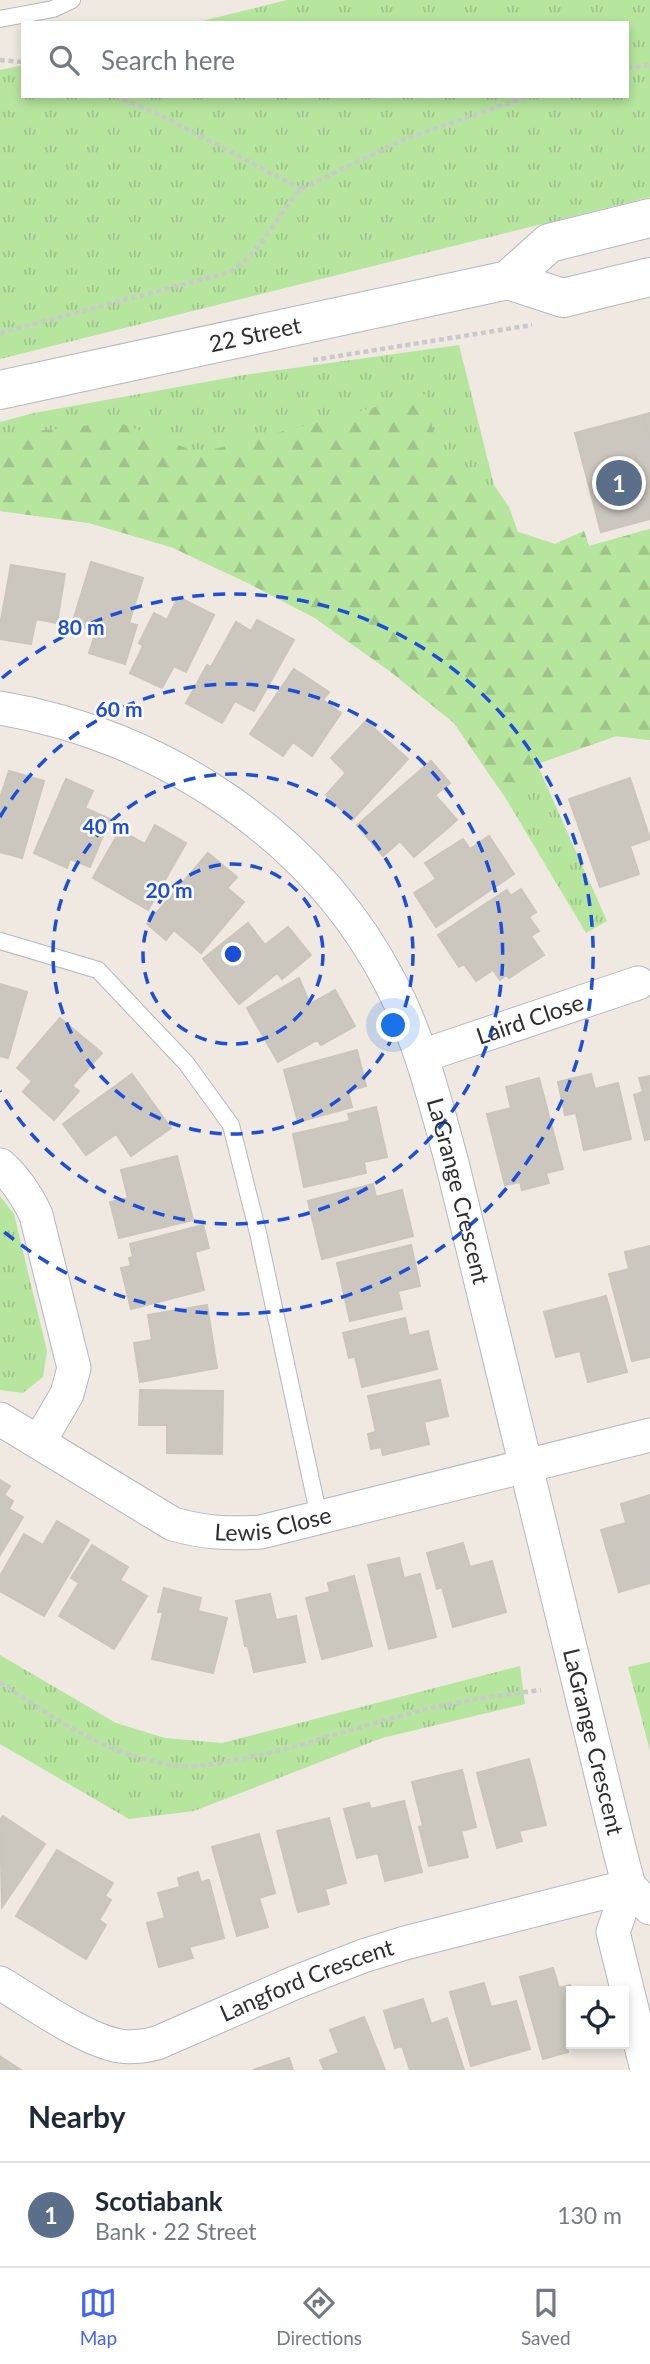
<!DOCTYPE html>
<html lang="en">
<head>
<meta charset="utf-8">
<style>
  :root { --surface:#fff; --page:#f2f2f3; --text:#1f2937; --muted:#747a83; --line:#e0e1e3; --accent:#4264fb }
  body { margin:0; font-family:Lato,sans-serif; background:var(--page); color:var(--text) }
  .controls { position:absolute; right:21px; bottom:21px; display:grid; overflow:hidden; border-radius:0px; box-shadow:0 4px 10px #0003 }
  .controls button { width:63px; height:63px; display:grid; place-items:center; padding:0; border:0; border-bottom:2px solid var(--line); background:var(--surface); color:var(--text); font:35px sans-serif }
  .you { position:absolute; left:394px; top:1026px; width:24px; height:24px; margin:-18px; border:5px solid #fff; border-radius:50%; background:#1a73e8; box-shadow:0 0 0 10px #1a73e833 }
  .badge { display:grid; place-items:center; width:46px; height:46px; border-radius:50%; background:var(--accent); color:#fff; font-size:23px; font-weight:700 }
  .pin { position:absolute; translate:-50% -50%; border:4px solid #fff; box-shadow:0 2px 7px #0006 }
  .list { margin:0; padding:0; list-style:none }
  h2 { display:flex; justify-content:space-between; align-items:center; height:91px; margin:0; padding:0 28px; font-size:30px }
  h2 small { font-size:23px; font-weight:400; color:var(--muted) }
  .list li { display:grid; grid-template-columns:46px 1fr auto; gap:21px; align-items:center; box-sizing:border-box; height:105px; padding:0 28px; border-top:2px solid var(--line) }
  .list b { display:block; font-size:26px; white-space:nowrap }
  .list p { margin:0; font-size:23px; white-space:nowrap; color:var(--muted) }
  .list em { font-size:23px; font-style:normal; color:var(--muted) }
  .icon { flex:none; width:38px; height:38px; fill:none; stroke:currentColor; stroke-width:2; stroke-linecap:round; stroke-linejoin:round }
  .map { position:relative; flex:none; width:650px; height:2070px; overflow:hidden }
  .search { position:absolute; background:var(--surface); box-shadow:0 4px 10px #0003; left:21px; right:21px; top:21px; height:77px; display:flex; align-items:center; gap:18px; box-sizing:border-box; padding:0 24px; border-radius:0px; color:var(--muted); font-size:26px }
  .sheet { height:196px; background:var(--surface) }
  nav { display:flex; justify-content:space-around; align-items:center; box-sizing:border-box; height:98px; border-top:2px solid var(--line); background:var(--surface); font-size:19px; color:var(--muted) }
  nav a { display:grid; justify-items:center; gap:4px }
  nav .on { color:var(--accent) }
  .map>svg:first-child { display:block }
  .grass { fill:url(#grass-tufts) }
  .forest { fill:url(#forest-firs) }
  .building { fill:#cbc7bf; stroke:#cbc5ba; stroke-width:2 }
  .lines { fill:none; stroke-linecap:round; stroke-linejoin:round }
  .service-casing { stroke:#b4b7c1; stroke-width:18 }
  .minor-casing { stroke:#b4b7c1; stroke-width:35 }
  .tertiary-casing { stroke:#b4b7c1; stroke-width:40 }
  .path { stroke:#c9c9c9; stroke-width:4.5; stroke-dasharray:5 3.5; stroke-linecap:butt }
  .service { stroke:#fff; stroke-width:16 }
  .minor { stroke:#fff; stroke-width:33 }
  .tertiary { stroke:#fff; stroke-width:38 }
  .ring { fill:none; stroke:#1d4ed8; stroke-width:3.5; stroke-dasharray:12 9 }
  .labels { text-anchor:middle; stroke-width:5; stroke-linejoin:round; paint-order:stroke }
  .street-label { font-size:23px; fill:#2e2e2e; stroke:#fff }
  .centre { fill:#1d4ed8; stroke:#fff; stroke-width:3.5 }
  .ring-label { font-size:21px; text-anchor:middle; font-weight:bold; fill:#1d4ed8; stroke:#fff; stroke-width:5; stroke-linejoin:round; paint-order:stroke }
</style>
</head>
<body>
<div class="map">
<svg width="650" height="2070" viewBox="0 0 650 2070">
  <defs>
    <pattern id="grass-tufts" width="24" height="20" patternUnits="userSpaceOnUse" patternTransform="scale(1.75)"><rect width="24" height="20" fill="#b6e59e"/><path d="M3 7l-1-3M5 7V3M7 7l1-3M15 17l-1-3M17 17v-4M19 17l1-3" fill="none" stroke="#9dc588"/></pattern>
    <pattern id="forest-firs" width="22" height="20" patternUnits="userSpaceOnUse" patternTransform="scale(1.75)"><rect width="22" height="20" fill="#b6e59e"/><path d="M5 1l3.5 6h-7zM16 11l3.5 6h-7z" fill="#9dc588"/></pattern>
  </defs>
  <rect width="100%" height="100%" fill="#efe9e1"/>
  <path class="grass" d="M287,0H650V197L0,359V70L23,65V96H627V23H194Z
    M459,345L494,485L509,507L518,532L555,544L584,531L589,546L650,529V740L616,736L537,764L607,921L586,933L505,797L454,723L391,672L315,618L248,583L171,547L89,523L0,511V422L34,413L244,375Z
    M0,1196L14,1214L47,1351L43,1377L23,1393L0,1390Z
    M0,1655L116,1723L165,1738L222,1743L520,1666L525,1704L382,1738L194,1811L129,1819L0,1744Z
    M650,1662V1751L628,1667Z"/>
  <path class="forest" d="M425,394L441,465L518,532L555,544L584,531L589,546L650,529V740L616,736L537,764L505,797L454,723L391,672L315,618L248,583L171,547L89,523L0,511V435L118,422L199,453Z"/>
  <path class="building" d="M650,413V439L643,415Z
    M643,415L650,439V519L601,532L575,433Z
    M91,562L143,578L129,623L137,625L125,664L89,653L96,631L72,624Z
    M11,565L65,574L57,623L36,619L31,644L0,639V625Z
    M178,597L214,615L186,672L174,666L162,688L130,673L143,646L139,643L154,613L167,620Z
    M257,620L294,640L254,711L235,701L222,723L186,703L207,665L211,667L236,622L251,631Z
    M294,669L329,692L323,700L341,713L312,756L293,742L283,756L250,734Z
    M366,721L408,759L352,820L326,795L346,773L331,758Z
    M431,761L450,783L435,795L457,820L414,857L400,841L383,856L357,825Z
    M9,771L44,781L22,858L0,852V798Z
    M630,778L650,839L630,846L639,874L600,887L569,799Z
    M66,779L93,791L85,808L110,819L90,867L70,859L67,868L34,853Z
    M155,825L186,843L148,910L93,878L120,830L145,844Z
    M489,836L514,874L436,927L414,893L436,879L425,863L463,839L470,849Z
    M208,853L237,877L227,888L244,902L201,953L174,930L166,940L147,924Z
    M521,889L536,912L529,917L539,931L531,936L544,955L509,978L506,975L500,980L493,970L476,981L464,964L459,967L438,935L507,890L511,896Z
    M248,923L265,945L288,927L311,955L282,979L277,973L239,1004L203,959Z
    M299,978L310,1004L335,990L355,1026L321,1045L317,1040L278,1062L247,1008Z
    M0,984L27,992L8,1058L0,1056Z
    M60,1018L102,1053L72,1086L79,1091L54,1120L23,1092L32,1081L17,1068Z
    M357,1050L366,1086L348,1091L352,1107L298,1122L284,1070Z
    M132,1074L171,1128L131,1156L116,1134L86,1155L63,1124Z
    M591,1074L595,1089L618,1083L631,1139L584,1150L576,1113L565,1115L558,1082Z
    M650,1076V1139L645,1140L634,1095L643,1092L639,1078Z
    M539,1078L563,1169L546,1173L549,1183L522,1190L520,1182L505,1185L487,1114L511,1108L506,1087Z
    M376,1107L387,1157L364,1162L366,1173L304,1187L293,1134L350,1121L348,1114Z
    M177,1156L193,1220L119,1238L110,1202L128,1198L121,1170Z
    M373,1184L376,1197L402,1190L413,1236L322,1259L308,1201Z
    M203,1225L209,1248L195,1252L204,1290L131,1309L121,1268L131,1266L129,1258L133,1257L130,1244Z
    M411,1245L420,1286L398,1291L402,1309L350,1321L337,1263Z
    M650,1246V1357L632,1361L609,1274L629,1269L625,1252Z
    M606,1296L627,1372L588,1382L580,1351L556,1357L544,1312Z
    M207,1305L217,1368L140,1382L134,1343L152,1340L148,1315Z
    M405,1318L409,1336L428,1331L437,1369L362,1387L355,1356L349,1358L343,1333Z
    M440,1380L448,1416L424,1422L429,1444L383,1455L381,1447L371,1449L368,1434L376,1432L368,1396Z
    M140,1390L223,1391L222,1454L167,1453V1425H139Z
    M0,1480L10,1486L4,1495L13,1501L9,1509L23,1517L0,1555Z
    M650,1495V1583L619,1592L601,1530L626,1523L621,1504Z
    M57,1521L89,1540L44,1616L0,1591V1576L24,1534L43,1545Z
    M463,1543L470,1567L492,1561L506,1612L453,1627L442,1587L437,1589L427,1553Z
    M92,1545L128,1567L120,1580L147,1596L114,1649L59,1616L79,1583L71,1578Z
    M399,1558L404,1578L420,1574L436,1637L389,1649L368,1565Z
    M354,1576L372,1646L322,1659L306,1598L330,1592L328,1583Z
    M164,1588L201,1598L198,1611L227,1618L213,1673L152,1659L163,1612H158Z
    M270,1594L276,1620L296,1616L305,1662L254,1672L248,1646H245L236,1601Z
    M529,1759L546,1825L519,1831L522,1841L497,1848L477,1773Z
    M462,1770L476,1827L461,1831L468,1857L429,1866L419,1827L423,1826L412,1782Z
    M404,1801L422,1872L385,1881L378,1853L357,1858L344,1809L369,1803L371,1809Z
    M3,1816L45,1844L2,1907L0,1820Z
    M329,1818L346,1883L325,1889L329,1904L298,1912L277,1831Z
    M259,1834L275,1893L259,1898L268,1927L237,1936L212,1847Z
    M57,1850L113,1883L105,1896L111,1900L99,1920L106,1925L86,1959L16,1916Z
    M198,1872L201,1882L209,1880L224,1938L189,1947L193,1958L159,1967L147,1923L165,1918L158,1893L180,1887L178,1878Z
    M553,1968L559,1988L570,1985L572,1991L571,2044L566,2045L568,2052L543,2059L520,1977Z
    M484,1983L491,2007L516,2001L530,2049L471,2066L450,1992Z
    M423,1999L431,2024L447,2018L464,2070H410L402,2046L395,2048L384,2011Z
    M364,2017L385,2070H324L320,2060L339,2053L330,2030Z
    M1,2057L21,2070H0Z
    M289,2058L293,2070H253Z"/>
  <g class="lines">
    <g class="service-casing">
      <path id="service" d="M0,19L53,9L72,0
        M0,941L98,970L186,1063L231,1125L258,1233L319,1517"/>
    </g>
    <g class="minor-casing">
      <g id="minor">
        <path id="s1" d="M0,708C161,735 314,835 390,982C420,1039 435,1101 452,1163L620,1852L629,1886L650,1908"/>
        <path id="s2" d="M422,1056L638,983"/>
        <path d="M0,1165C16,1179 27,1196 36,1215L74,1368L67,1394L39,1442"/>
        <path id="s3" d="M0,1419L173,1524C205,1533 228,1534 261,1532L650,1435"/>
        <path d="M629,1886L613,1932L647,2070"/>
        <path id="s4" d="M0,1983C32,2002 84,2040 120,2046C132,2048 145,2046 157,2043L294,1983L363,1956L405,1943L629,1886"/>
      </g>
    </g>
    <g class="tertiary-casing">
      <g id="tertiary">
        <path d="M508,280L563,298L650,277"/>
        <path id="s5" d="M0,390L508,280L549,243L650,218"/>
      </g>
    </g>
    <path class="path" d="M0,60L23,62
      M627,68L650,65
      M115,96L164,117L301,189
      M0,333L230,272C262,253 276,215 301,189L405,139L529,96
      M313,360L532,325
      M0,1682C58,1721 100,1752 171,1765C191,1768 215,1764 235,1760C291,1750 344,1731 400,1716C446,1703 493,1696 541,1690"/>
    <use href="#service" class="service"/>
    <use href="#minor" class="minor"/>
    <use href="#tertiary" class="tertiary"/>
  </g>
  <g class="ring">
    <circle cx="233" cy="954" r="90"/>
    <circle cx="233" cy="954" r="180"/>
    <path d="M0 817A270 270 0 1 1 0 1091"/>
    <path d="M2 678A360 360 0 1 1 2 1230"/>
  </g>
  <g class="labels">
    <g class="street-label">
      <text dy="8" stroke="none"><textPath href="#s5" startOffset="261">22 Street</textPath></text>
      <text dy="8" stroke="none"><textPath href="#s2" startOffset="114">Laird Close</textPath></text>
      <text dy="8" stroke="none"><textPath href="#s1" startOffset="714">LaGrange Crescent</textPath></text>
      <text dy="8" stroke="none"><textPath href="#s3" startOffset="304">Lewis Close</textPath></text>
      <text dy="8" stroke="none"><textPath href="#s1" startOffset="1281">LaGrange Crescent</textPath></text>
      <text dy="8" stroke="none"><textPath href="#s4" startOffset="336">Langford Crescent</textPath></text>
    </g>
  </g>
  <circle cx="233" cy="954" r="10" class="centre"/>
  <g class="ring-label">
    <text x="81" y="635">80 m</text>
    <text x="119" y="717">60 m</text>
    <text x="106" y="834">40 m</text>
    <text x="169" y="898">20 m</text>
  </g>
</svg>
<div class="controls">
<button><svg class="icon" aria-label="locate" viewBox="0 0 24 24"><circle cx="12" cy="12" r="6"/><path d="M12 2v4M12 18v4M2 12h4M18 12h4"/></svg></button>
</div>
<div class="you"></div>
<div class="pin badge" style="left:619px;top:483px;background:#5c6f8a">1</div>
<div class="search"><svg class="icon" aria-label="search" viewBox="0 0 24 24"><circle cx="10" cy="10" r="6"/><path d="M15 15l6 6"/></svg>Search here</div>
</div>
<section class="sheet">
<h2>Nearby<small></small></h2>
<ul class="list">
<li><span class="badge" style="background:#5c6f8a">1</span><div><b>Scotiabank</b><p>Bank · 22 Street</p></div><em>130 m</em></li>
</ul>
</section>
<nav>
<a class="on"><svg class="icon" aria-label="map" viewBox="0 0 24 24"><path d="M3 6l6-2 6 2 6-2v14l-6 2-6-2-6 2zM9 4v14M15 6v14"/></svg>Map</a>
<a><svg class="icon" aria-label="directions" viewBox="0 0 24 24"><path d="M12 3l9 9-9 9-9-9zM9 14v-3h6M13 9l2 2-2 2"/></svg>Directions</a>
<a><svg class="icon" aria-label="saved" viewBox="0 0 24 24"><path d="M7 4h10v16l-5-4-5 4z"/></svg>Saved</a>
</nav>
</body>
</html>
